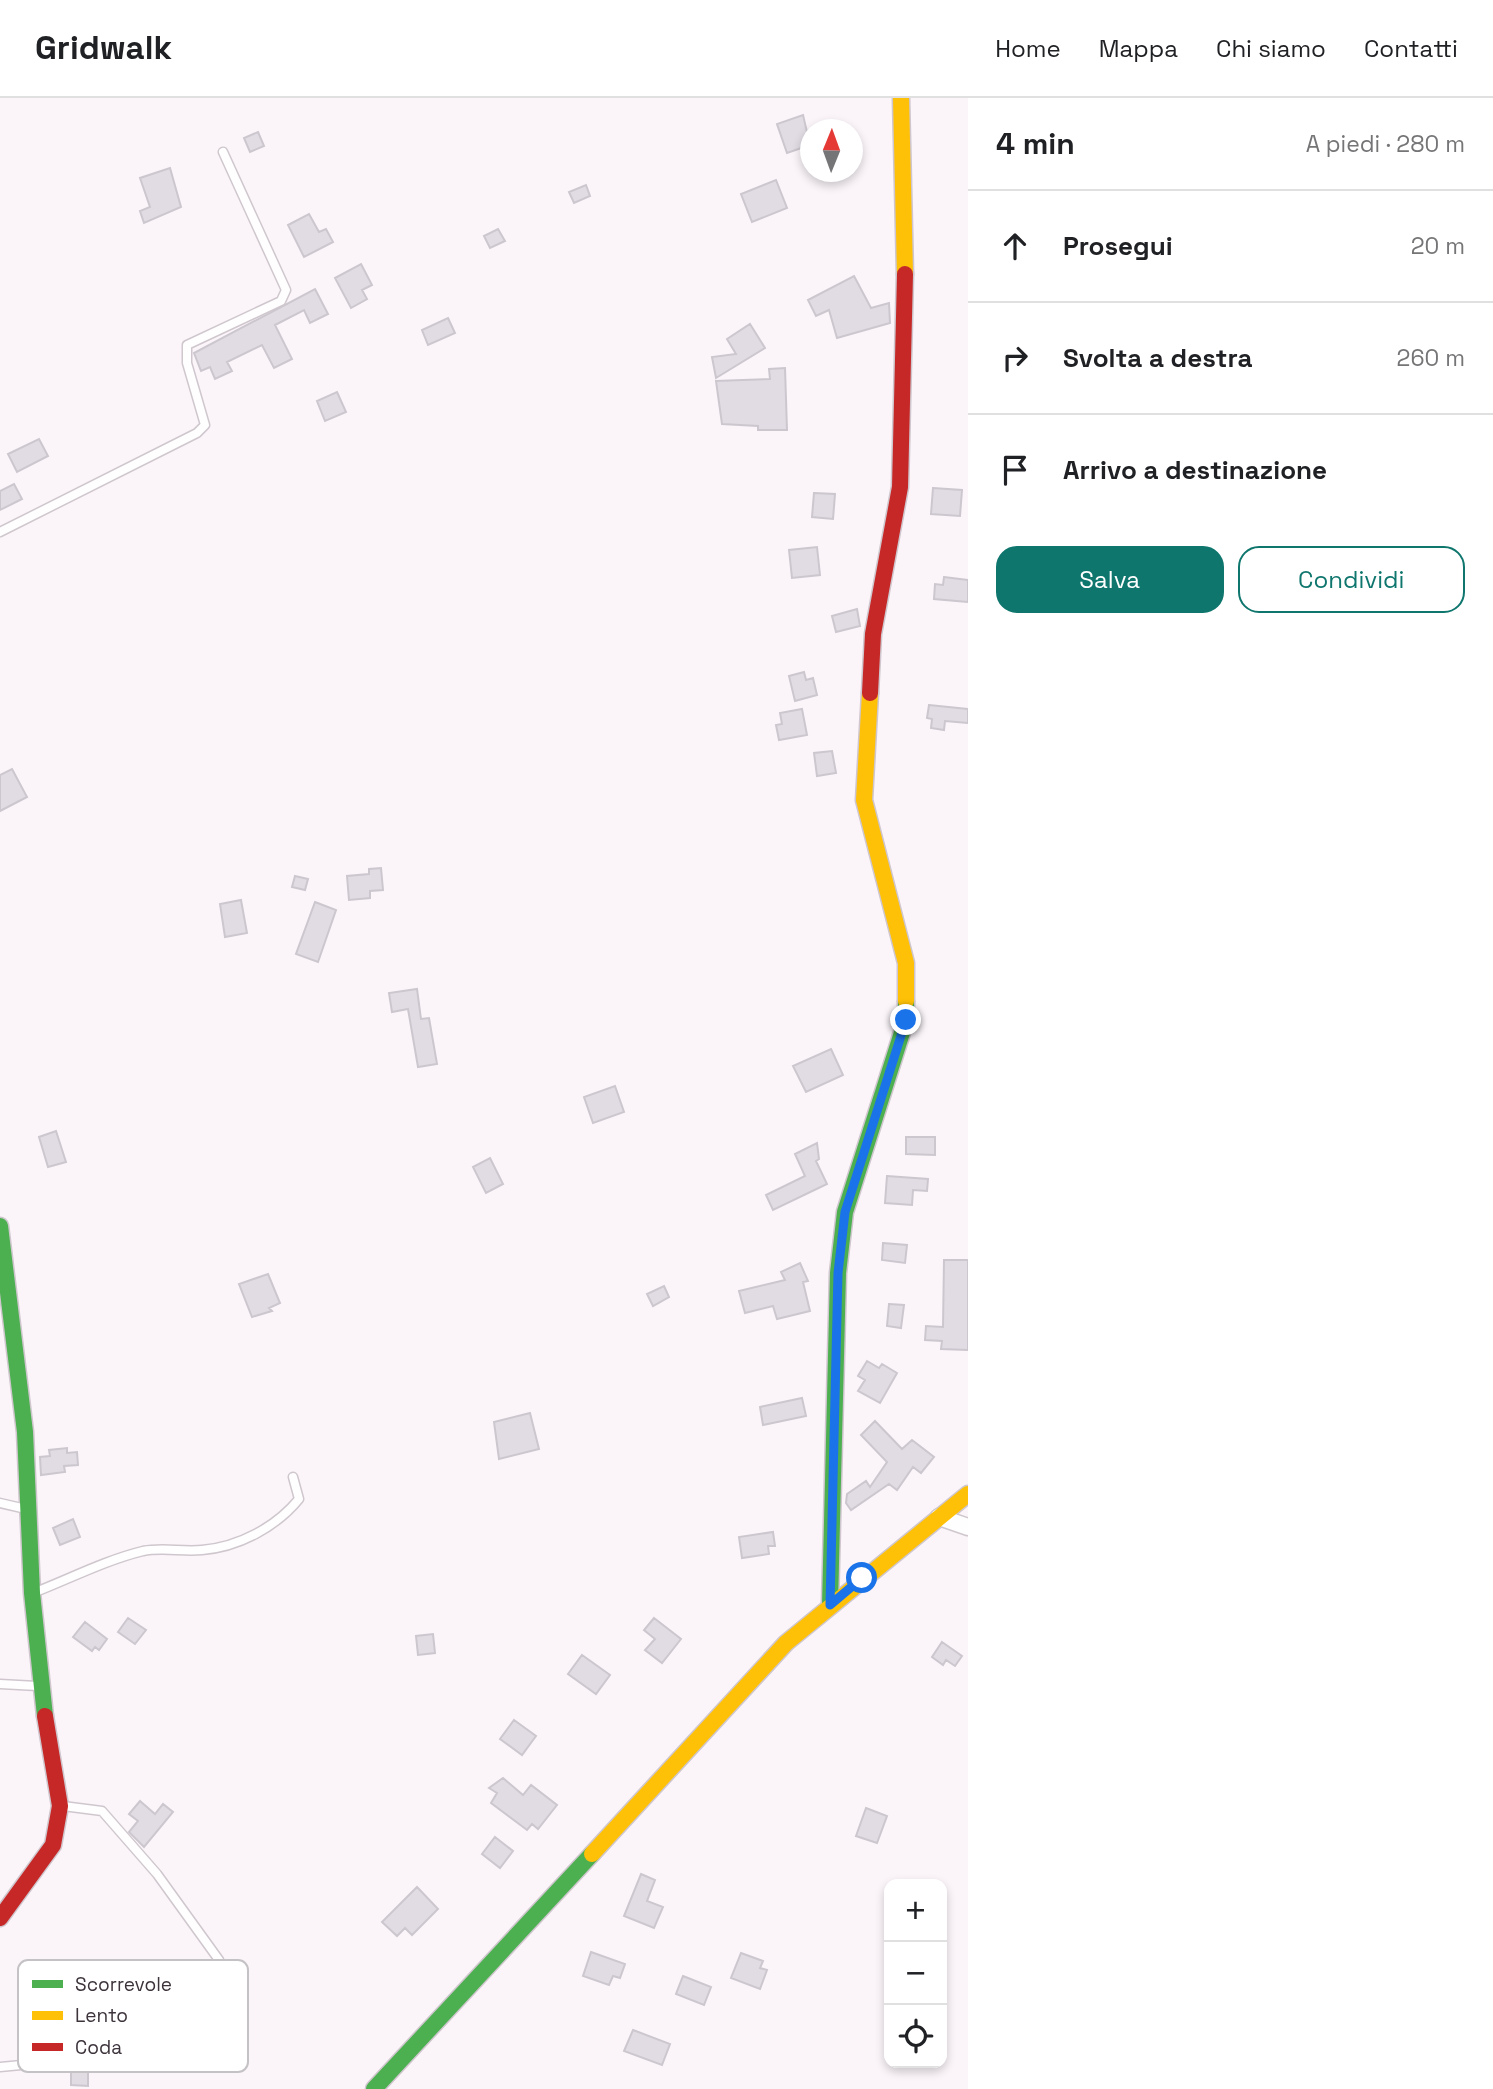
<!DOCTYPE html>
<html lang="it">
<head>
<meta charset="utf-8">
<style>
  :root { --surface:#fff; --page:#f2f2f2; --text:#202124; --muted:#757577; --line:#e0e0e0; --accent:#0f766e }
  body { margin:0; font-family:"Space Grotesk",sans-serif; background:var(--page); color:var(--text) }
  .controls { position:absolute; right:21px; bottom:21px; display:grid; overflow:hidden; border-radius:14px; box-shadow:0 4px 10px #0003 }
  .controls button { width:63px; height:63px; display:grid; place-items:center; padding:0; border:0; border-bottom:2px solid var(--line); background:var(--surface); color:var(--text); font:35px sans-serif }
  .compass { position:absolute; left:800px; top:21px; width:63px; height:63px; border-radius:50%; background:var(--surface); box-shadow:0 4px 10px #0003; rotate:1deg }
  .stop { position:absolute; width:21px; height:21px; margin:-16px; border:5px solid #1a73e8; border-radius:50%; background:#fff }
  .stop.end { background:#1a73e8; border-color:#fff; box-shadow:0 2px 7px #0008 }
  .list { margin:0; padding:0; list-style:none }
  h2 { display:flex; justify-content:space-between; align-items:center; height:91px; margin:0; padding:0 28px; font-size:30px }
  h2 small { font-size:23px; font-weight:400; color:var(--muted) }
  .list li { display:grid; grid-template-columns:46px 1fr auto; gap:21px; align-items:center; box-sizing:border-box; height:112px; padding:0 28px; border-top:2px solid var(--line) }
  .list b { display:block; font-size:26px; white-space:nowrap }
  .list em { font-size:23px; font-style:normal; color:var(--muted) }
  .actions { display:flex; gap:14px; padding:21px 28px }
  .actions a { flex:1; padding:16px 0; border:2px solid var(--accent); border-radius:21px; text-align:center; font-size:24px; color:var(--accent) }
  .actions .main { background:var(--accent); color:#fff }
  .icon { flex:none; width:38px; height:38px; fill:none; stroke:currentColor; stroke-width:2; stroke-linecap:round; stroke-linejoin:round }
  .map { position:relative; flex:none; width:968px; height:1991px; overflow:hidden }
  header { display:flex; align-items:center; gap:42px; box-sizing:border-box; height:98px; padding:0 35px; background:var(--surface); border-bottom:2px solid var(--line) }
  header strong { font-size:33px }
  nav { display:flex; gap:38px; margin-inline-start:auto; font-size:24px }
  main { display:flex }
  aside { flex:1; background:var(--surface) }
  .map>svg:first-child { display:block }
  .building { fill:#e1dce4; stroke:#ccc7ce; stroke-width:2 }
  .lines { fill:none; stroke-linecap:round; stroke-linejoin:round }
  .lane-casing { stroke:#cfc7cd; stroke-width:11 }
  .street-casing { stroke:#cfc7cd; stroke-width:19 }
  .fast-casing { stroke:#cfc7cd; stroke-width:19 }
  .slow-casing { stroke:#cfc7cd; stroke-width:19 }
  .jam-casing { stroke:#cfc7cd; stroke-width:19 }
  .lane { stroke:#fefefe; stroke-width:8 }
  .street { stroke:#fefefe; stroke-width:16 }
  .fast { stroke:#4caf50; stroke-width:16 }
  .slow { stroke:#ffc107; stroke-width:16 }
  .jam { stroke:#c62828; stroke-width:16 }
  .route { stroke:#1a73e8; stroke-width:9 }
  .key { fill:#fff; stroke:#c4c2c4; stroke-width:2 }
  .key-label { font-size:19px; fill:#3c333b }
</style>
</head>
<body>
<header>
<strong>Gridwalk</strong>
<nav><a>Home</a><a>Mappa</a><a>Chi siamo</a><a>Contatti</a></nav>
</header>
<main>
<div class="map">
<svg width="968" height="1991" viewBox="0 0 968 1991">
  <rect width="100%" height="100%" fill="#fbf5fa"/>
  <path class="building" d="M803,17L810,47L787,55L777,26Z
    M258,34L264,48L250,54L244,40Z
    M170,70L181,109L144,125L140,113L150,109L140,80Z
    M776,82L787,110L752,124L741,96Z
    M586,87L590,98L574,105L569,94Z
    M309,116L319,134L326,131L333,144L304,159L288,127Z
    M498,131L505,143L490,150L484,138Z
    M361,166L372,187L362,192L367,201L351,210L335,180Z
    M854,178L871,210L889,205L890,225L837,240L829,212L816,218L808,202Z
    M315,191L328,216L310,225L304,212L275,227L292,261L274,270L262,247L227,264L232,273L215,281L210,269L201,273L194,255Z
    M448,220L455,235L428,247L422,232Z
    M750,226L765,250L716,280L712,259L736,256L727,241Z
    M785,270L787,332H758V328L722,326L716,283L770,281L769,271Z
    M337,294L346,314L325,323L317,303Z
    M39,341L48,358L17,374L8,356Z
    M14,386L22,401L0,412V393Z
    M933,390L962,392L960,418L931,416Z
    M814,395L835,396L833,421L812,419Z
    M817,449L820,477L792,480L789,452Z
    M944,479L968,482V504L934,501L935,486L943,487Z
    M857,511L860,528L836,534L832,518Z
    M804,574L806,582L813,580L817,597L795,603L789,578Z
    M929,607L968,611V625L945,623L944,632L931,630L932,621L927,620Z
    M802,611L807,637L779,642L776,627L782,626L780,615Z
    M832,653L836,675L817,678L814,655Z
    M12,671L27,699L0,713V677Z
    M381,770L383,792L370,793V800L349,802L347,778L369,776V771Z
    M295,778L308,781L305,792L292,789Z
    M241,802L247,835L225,839L220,806Z
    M315,804L336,812L318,864L296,856Z
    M417,891L421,921L429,920L437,966L418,969L408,911L392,914L389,895Z
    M831,951L843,977L806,994L793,968Z
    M615,988L624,1014L593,1025L584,999Z
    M56,1033L66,1064L48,1069L39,1039Z
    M906,1039H935V1057L906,1056Z
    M817,1045L819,1061L816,1063L827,1086L773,1112L766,1097L805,1078L795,1056Z
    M490,1060L503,1086L486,1095L473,1069Z
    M887,1078L928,1081L927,1093L913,1092L912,1107L885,1105Z
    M883,1145L907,1147L905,1165L882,1162Z
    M944,1162H968V1252L941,1251L942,1243L925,1242L926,1228L943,1229Z
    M800,1165L808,1183L803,1184L810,1213L777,1221L773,1208L745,1215L739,1193L785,1182L781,1174Z
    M268,1176L280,1205L269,1210L272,1213L252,1219L239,1186Z
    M664,1188L669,1199L653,1208L647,1196Z
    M889,1206L904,1207L901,1230L887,1228Z
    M867,1263L879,1270L882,1266L897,1275L880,1305L858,1293L865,1282L858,1278Z
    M802,1300L806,1318L763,1327L760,1309Z
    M530,1315L539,1351L499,1361L494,1324Z
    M875,1323L902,1351L912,1342L934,1359L921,1375L913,1369L897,1392L889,1386L851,1412L846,1405L847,1396L866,1383L870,1389L887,1364L861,1337Z
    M67,1350V1355L77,1354L78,1367L64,1368L65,1374L41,1377L40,1359L50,1358L49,1352Z
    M73,1421L80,1439L60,1447L53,1430Z
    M773,1434L775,1448H768L769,1456L742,1460L739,1439Z
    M128,1520L146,1532L135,1546L118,1534Z
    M654,1520L681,1541L662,1565L645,1552L655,1541L644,1532Z
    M85,1524L107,1541L99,1552L95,1549L92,1553L73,1539Z
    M433,1536L435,1555L418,1557L416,1538Z
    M942,1544L962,1558L955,1568L946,1562L943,1567L932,1559Z
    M582,1557L610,1577L596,1596L568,1576Z
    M514,1622L536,1638L522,1657L500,1641Z
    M503,1680L523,1697L531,1687L557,1707L538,1731L532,1726L527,1732L491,1705L497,1695L489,1690Z
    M140,1703L155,1716L163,1706L173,1714L144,1749L129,1734L138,1723L129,1716Z
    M866,1710L887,1718L877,1745L856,1738Z
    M495,1739L513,1753L500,1770L482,1756Z
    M641,1776L655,1782L647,1803L663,1809L654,1830L624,1818Z
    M417,1789L438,1811L412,1837L405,1830L397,1838L382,1824Z
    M591,1854L625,1866L620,1880L613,1878L609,1887L583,1878Z
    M741,1855L763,1863L760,1870L767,1872L760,1891L731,1880Z
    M683,1878L711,1889L704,1907L676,1896Z
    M633,1932L670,1946L662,1967L624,1953Z
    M71,1970H88V1988L71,1987Z"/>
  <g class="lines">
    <g class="lane-casing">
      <path id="lane" d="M0,434L197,335L205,327L187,265V247L281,203L286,192L223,54
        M0,1405L26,1411
        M33,1495C69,1481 106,1462 143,1453C163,1449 182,1454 202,1452C239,1449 276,1429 299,1401L293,1379
        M0,1586L37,1588
        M63,1708L102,1713L157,1776L219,1862
        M0,1969L53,1964"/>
    </g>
    <g class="street-casing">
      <path id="street" d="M939,1419L968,1429"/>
    </g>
    <g class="fast-casing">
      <path id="fast" d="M0,1128L25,1334L32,1495L45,1618
        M830,1507L838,1175L845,1114L906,922V903
        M374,1991L592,1756"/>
    </g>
    <g class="slow-casing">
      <path id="slow" d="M901,0L905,176
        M870,595L864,702L906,865V903
        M592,1756L786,1545L968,1396"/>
    </g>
    <g class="jam-casing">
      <path id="jam" d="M870,595L873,536L900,389L905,176
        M0,1820L53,1747L60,1708L45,1618"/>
    </g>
    <use href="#lane" class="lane"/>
    <use href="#street" class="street"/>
    <use href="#fast" class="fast"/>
    <use href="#slow" class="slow"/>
    <use href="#jam" class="jam"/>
  </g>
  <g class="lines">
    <path class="route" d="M862,1480L830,1507L838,1175L845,1114L906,922"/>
  </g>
  <rect x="18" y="1862" width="230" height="112" rx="10" class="key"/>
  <rect x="32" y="1882" width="31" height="8" fill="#4caf50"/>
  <rect x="32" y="1913" width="31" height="9" fill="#ffc107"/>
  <rect x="32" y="1945" width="31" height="8" fill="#c62828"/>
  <g class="key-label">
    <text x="75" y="1893">Scorrevole</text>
    <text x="75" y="1924">Lento</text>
    <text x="75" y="1956">Coda</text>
  </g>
</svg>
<div class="controls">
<button>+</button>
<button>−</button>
<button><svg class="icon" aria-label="locate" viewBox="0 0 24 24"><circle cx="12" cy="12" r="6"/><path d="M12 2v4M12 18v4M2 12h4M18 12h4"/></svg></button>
</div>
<svg class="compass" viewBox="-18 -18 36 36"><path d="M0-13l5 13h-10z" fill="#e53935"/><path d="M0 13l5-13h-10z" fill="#757577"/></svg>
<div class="stop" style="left:862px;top:1480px"></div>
<div class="stop end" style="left:906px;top:922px"></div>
</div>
<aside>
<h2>4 min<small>A piedi · 280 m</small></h2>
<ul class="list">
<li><svg class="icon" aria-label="ahead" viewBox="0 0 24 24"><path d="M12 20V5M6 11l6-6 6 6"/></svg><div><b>Prosegui</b></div><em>20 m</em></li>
<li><svg class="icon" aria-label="right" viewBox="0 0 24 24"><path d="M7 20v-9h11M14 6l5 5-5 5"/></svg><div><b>Svolta a destra</b></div><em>260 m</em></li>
<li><svg class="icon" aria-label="arrive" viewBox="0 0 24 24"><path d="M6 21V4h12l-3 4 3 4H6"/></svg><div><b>Arrivo a destinazione</b></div></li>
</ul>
<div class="actions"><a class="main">Salva</a><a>Condividi</a></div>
</aside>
</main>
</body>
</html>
